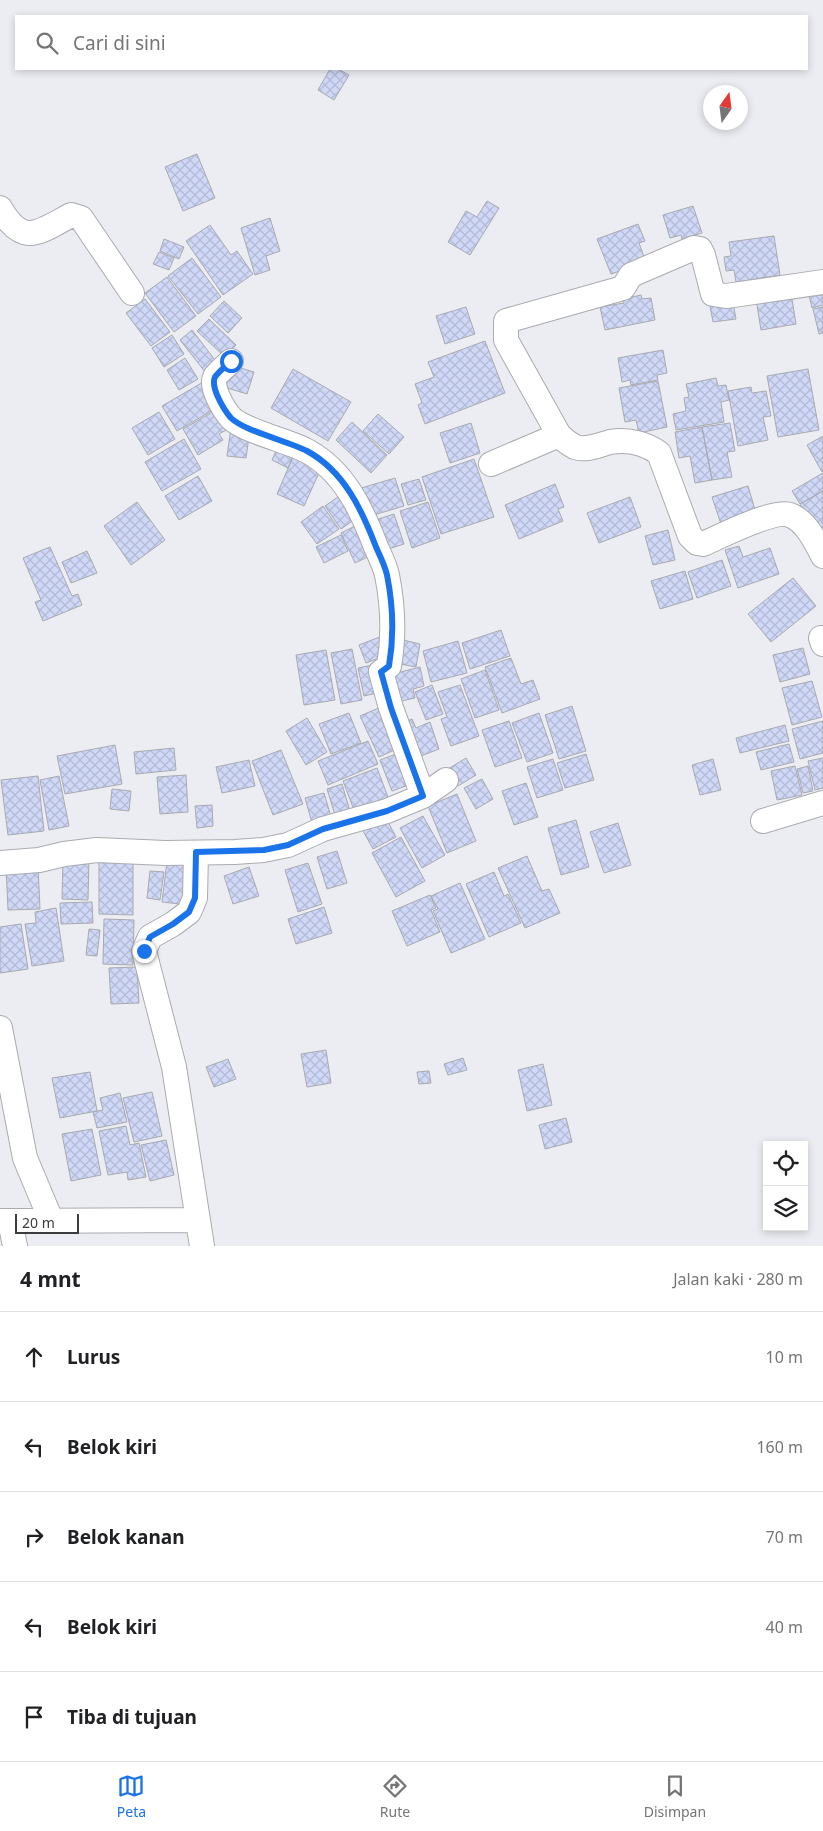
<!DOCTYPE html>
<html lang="id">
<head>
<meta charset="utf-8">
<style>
  :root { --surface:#fff; --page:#f6f6f6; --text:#202124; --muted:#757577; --line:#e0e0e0; --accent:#1a73e8 }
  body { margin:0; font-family:"Noto Sans",sans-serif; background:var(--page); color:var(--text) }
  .controls { position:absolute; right:15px; bottom:15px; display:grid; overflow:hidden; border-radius:0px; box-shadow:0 2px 8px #0003 }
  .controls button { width:45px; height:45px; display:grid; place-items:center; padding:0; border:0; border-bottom:1px solid var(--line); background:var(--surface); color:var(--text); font:25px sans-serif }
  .compass { position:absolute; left:703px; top:85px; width:45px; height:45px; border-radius:50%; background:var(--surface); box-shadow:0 2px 8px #0003; rotate:14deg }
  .scale { position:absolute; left:15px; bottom:12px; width:64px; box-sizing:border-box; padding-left:5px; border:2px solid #3b3c3e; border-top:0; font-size:14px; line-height:18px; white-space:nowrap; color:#3b3c3e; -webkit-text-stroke:4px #fff; paint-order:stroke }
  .stop { position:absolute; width:15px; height:15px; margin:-11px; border:4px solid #1a73e8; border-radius:50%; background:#fff }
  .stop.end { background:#1a73e8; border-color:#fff; box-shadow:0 1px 5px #0008 }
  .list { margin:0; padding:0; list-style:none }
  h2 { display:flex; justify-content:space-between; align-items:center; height:65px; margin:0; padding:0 20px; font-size:21px }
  h2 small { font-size:16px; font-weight:400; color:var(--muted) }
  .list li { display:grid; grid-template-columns:32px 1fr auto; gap:15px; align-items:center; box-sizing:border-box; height:90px; padding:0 20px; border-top:1px solid var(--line) }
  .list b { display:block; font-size:19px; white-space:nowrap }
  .list em { font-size:16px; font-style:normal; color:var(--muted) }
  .icon { flex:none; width:28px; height:28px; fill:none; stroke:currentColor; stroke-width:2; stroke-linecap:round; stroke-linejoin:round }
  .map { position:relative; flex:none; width:823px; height:1246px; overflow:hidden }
  .search { position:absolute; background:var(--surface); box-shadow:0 2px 8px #0003; left:15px; right:15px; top:15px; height:55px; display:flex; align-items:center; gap:12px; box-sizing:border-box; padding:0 18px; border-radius:0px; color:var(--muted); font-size:19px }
  .sheet { height:515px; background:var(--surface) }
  nav { display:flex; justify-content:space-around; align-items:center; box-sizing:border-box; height:70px; border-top:1px solid var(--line); background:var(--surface); font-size:14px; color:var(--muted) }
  nav a { display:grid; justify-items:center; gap:2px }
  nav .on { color:var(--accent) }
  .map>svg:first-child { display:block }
  .building { fill:url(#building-cross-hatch); stroke:#a9aaaf }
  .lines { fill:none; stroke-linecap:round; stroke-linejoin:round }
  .street-casing { stroke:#a9abb0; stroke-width:26 }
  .street { stroke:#fff; stroke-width:24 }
  .route { stroke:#1a73e8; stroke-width:6 }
</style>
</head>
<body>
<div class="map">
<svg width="823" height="1246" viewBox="0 0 823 1246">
  <defs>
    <pattern id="building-cross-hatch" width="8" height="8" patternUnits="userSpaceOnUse" patternTransform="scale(1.25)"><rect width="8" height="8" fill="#cfd8f7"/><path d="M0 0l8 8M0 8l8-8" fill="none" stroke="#b3bad5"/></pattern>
  </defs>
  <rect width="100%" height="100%" fill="#ecedf3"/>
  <path class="building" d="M330,69H338L349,75L334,100L318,90Z
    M197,154L215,198L183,211L165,167Z
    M487,201L499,208L470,255L448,242L466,211L477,217Z
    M693,206L702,233L682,239L681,235L670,238L663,215Z
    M270,218L280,251L266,256L270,270L255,275L241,228Z
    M638,224L645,241L639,243L646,262L611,274L597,239Z
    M210,225L231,255L237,251L253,274L223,295L186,241Z
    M774,236L780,275L736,282L734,270L726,271L724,257L731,256L729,242Z
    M164,239L184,247L179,259L160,251Z
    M159,252L174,258L169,270L153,264Z
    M192,258L221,297L198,314L168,276Z
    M167,277L196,316L174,332L145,293Z
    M823,288V305L812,308L808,291Z
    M791,293L796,324L761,330L756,299Z
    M641,295L642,299L651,298L655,320L605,330L600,307L624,303L623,299Z
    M145,299L170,332L151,346L126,313Z
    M224,301L242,318L228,333L210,316Z
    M733,303L736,319L713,322L710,306Z
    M466,307L475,334L445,344L436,316Z
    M823,307V333L819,334L813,309Z
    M209,319L236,345L225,357L197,331Z
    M192,330L218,364L206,373L180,340Z
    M172,335L184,354L164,367L152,348Z
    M485,341L505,393L425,424L418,405L422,403L415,384L434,377L428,362Z
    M663,350L667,373L657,375L658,380L631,385L630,380L622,382L618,358Z
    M185,358L198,379L179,390L167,370Z
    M230,365L254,372L247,394L224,387Z
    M293,369L351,402L328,441L271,408Z
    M808,369L819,430L778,437L767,376Z
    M716,378L718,386L726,385L729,400L721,402L724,422L676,430L673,414L686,411L684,398L689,397L686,384Z
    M205,381L220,406L177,431L162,406Z
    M658,381L667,427L639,433L636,420L625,422L619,388Z
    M751,387L752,393L766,391L771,416L763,417L768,440L738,446L728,391Z
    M216,410L228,429L219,434L223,440L198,455L183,429Z
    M159,412L175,439L148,455L132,428Z
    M378,414L404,437L389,454L363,431Z
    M352,422L387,455L371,473L336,440Z
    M471,423L480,453L450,463L440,433Z
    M730,423L735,451L727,452L732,477L712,480L702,427Z
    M702,427L712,480L695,483L690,456L679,458L675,432Z
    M231,428L250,430L246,458L227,456Z
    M823,436V471L822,472L807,445Z
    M184,439L201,469L162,491L145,462Z
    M280,442L296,449L288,468L272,460Z
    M295,452L323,464L304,506L277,494Z
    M474,459L494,517L441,534L422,477Z
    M823,473V491L800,504L792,491Z
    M198,476L212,501L179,520L165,496Z
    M395,478L404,506L367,517L358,489Z
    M419,479L426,500L408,505L401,484Z
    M555,484L564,507L558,509L563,521L519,539L505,505Z
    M748,486L756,513L721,524L712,497Z
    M823,491V532L818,535L800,504Z
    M345,492L361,515L341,529L325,506Z
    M630,497L641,527L599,543L587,513Z
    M137,502L165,540L131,565L104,526Z
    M428,502L440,538L412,548L400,511Z
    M323,506L339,529L317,544L301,522Z
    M394,514L404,544L382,551L372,521Z
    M361,523L376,553L355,563L341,533Z
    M668,530L675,560L653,565L645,536Z
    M341,535L348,551L324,563L316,547Z
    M739,546L743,557L770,548L779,574L738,588L725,550Z
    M50,547L72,596L78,594L82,605L43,621L35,602L41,600L23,558Z
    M87,551L97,573L71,583L62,562Z
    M722,560L731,586L697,598L688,572Z
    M685,571L693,599L660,609L651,581Z
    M793,578L816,606L771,642L748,614Z
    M501,630L510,656L470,669L462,643Z
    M382,636L389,654L366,663L359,645Z
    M399,639L420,644L416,667L395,663Z
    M458,641L467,673L431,682L423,651Z
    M803,648L810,674L780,682L773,655Z
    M352,649L362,700L341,704L331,653Z
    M326,650L335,700L304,705L296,655Z
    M511,658L521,684L533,680L540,699L502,713L485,667Z
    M377,664L382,692L364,696L358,668Z
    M420,667L424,686L413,689L415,698L392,703L385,676Z
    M485,670L499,710L475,718L461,679Z
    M812,681L822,717L792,725L782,688Z
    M432,685L443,714L426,720L415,692Z
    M460,685L479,736L451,746L441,719L447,717L438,692Z
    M572,706L586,751L559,759L545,715Z
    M381,707L399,748L379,757L360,716Z
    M349,713L361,743L331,754L319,724Z
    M539,713L553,753L527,762L512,723Z
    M307,718L327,752L306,765L286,731Z
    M412,719L416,728L430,722L439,749L413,759L400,724Z
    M509,721L522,758L495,767L482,730Z
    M823,721V753L800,759L792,729Z
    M785,725L789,741L740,753L736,738Z
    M368,741L378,764L328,785L318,761Z
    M789,744L794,762L761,770L756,752Z
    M115,745L122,784L65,794L57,756Z
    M174,748L176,770L136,774L134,752Z
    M281,750L303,804L273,815L252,761Z
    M401,752L414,783L392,791L380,760Z
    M586,754L594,780L565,788L557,763Z
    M466,758L476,775L458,786L448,769Z
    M823,758V788L815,790L808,761Z
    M553,759L563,790L537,798L527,767Z
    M713,759L721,790L700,795L692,765Z
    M249,760L255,786L222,793L216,767Z
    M795,766L802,795L777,800L771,771Z
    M808,766L813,791L803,793L797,769Z
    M377,768L391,805L357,818L343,781Z
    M186,775L188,812L160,814L157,777Z
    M38,776L44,831L8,835L1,780Z
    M59,776L69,826L49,830L40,780Z
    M482,779L493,799L476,809L464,788Z
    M526,783L538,817L514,825L502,791Z
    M342,784L350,811L335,815L327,789Z
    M112,789L131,791L129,811L110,809Z
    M324,793L332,820L313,826L305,798Z
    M457,794L476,841L447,853L428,806Z
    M212,805L213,826L197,828L195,806Z
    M385,816L396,837L373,849L362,829Z
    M423,816L445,855L422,868L400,828Z
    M576,820L589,867L561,875L548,828Z
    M618,823L631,865L604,873L590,832Z
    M401,837L425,881L396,897L372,853Z
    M337,851L347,883L327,889L317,857Z
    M527,856L542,891L549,889L560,913L525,928L498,868Z
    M63,857L89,858L88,900L62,899Z
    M99,857H133V915L99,914Z
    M167,861L194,864L189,905L162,902Z
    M308,863L322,904L298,912L285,870Z
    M38,866L40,909L8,910L6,867Z
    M249,867L259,896L233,904L224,876Z
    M150,871L164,872L160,900L147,898Z
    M494,872L504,896L508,894L521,923L489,937L466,884Z
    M460,883L485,939L451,953L433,911L438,909L431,896Z
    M430,895L436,908L431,910L440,932L407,946L392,911Z
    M92,902L93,923L61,924L60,903Z
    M324,907L332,933L296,944L288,919Z
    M56,908L64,961L32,966L25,924L36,923L35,912Z
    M104,919L134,920L133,965L103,964Z
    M21,924L28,969L0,973V927Z
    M89,929L100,930L97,956L86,955Z
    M137,967L139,1003L111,1004L109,968Z
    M326,1050L331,1083L307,1087L301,1054Z
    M463,1058L467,1070L448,1075L444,1064Z
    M228,1059L236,1079L214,1087L206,1067Z
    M543,1064L552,1105L527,1111L518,1070Z
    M429,1071L431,1083L419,1084L417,1072Z
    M90,1072L97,1111L60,1118L52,1078Z
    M152,1092L162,1136L134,1142L123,1098Z
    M120,1093L127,1122L97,1128L93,1112L103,1110L100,1098Z
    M566,1118L572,1142L545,1149L539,1125Z
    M126,1126L130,1145L139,1143L146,1177L128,1180L127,1172L108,1175L99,1131Z
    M92,1129L101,1175L71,1181L62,1134Z
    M166,1140L174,1175L150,1181L141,1145Z"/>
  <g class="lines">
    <g class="street-casing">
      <path id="street" d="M0,208C23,247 38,233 71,215L81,218L132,293
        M823,282L726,296L713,294L703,255L700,249L694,248L631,275L623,288L506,321V340L559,435C564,440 569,444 575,447C587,451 599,445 610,442C627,439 645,443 659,453L690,536L697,543L703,544C719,537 774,509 790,515C806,521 816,542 823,556
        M231,361C226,366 219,371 215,377C210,387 224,410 231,418C244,431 289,441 307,451C344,471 362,510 376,547C380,556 385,566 387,575C393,605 394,637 389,666L381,672L391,708L423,796
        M491,464L559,435
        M821,638L823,644
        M763,821L823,803
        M196,853L195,898L189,912L173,924L150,937L144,951L174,1067L202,1246
        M0,863L39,860L64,854L97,850L165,853L235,852L263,850L288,845L323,829L387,811L423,796L446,780
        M0,1028L25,1158L51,1220
        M0,1221L197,1220
        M10,1221L15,1246"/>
    </g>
    <use href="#street" class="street"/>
  </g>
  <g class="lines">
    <path class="route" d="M144,951L150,937L173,924L189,912L195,898L196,852L264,850L288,845L323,829L387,811L423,796L391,708L381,672L389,666C394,637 393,605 387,575C385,566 380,556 376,547C362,510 344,471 307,451C288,441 244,431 231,418C224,410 210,387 215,377C219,371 226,366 231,361"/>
  </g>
</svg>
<div class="controls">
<button><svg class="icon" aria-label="locate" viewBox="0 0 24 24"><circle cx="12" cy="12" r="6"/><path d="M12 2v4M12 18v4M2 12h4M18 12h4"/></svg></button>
<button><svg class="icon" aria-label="layers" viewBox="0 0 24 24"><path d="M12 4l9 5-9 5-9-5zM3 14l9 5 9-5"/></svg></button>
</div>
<svg class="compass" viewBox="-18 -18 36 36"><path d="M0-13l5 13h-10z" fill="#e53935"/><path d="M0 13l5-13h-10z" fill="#757577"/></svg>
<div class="scale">20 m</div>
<div class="stop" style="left:231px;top:361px"></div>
<div class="stop end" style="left:144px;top:951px"></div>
<div class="search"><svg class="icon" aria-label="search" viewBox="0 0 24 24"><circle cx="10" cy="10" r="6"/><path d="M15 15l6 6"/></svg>Cari di sini</div>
</div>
<section class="sheet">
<h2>4 mnt<small>Jalan kaki · 280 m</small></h2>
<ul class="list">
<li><svg class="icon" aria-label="ahead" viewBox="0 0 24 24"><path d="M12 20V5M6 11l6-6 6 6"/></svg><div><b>Lurus</b></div><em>10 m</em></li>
<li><svg class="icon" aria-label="left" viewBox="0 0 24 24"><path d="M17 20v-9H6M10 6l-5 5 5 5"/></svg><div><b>Belok kiri</b></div><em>160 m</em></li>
<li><svg class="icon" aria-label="right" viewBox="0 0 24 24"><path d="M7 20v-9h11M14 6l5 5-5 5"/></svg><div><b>Belok kanan</b></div><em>70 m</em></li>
<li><svg class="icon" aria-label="left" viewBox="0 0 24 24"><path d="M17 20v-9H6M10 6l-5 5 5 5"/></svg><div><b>Belok kiri</b></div><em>40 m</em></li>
<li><svg class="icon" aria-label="arrive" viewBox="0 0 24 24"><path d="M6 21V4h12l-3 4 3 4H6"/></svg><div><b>Tiba di tujuan</b></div></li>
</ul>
</section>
<nav>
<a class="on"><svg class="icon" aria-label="map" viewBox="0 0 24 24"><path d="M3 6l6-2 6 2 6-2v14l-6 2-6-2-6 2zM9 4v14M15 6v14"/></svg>Peta</a>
<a><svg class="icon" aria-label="directions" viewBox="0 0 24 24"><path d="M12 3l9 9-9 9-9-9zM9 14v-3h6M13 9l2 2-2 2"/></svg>Rute</a>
<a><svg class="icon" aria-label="saved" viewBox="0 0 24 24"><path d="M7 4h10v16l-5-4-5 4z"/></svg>Disimpan</a>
</nav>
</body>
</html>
